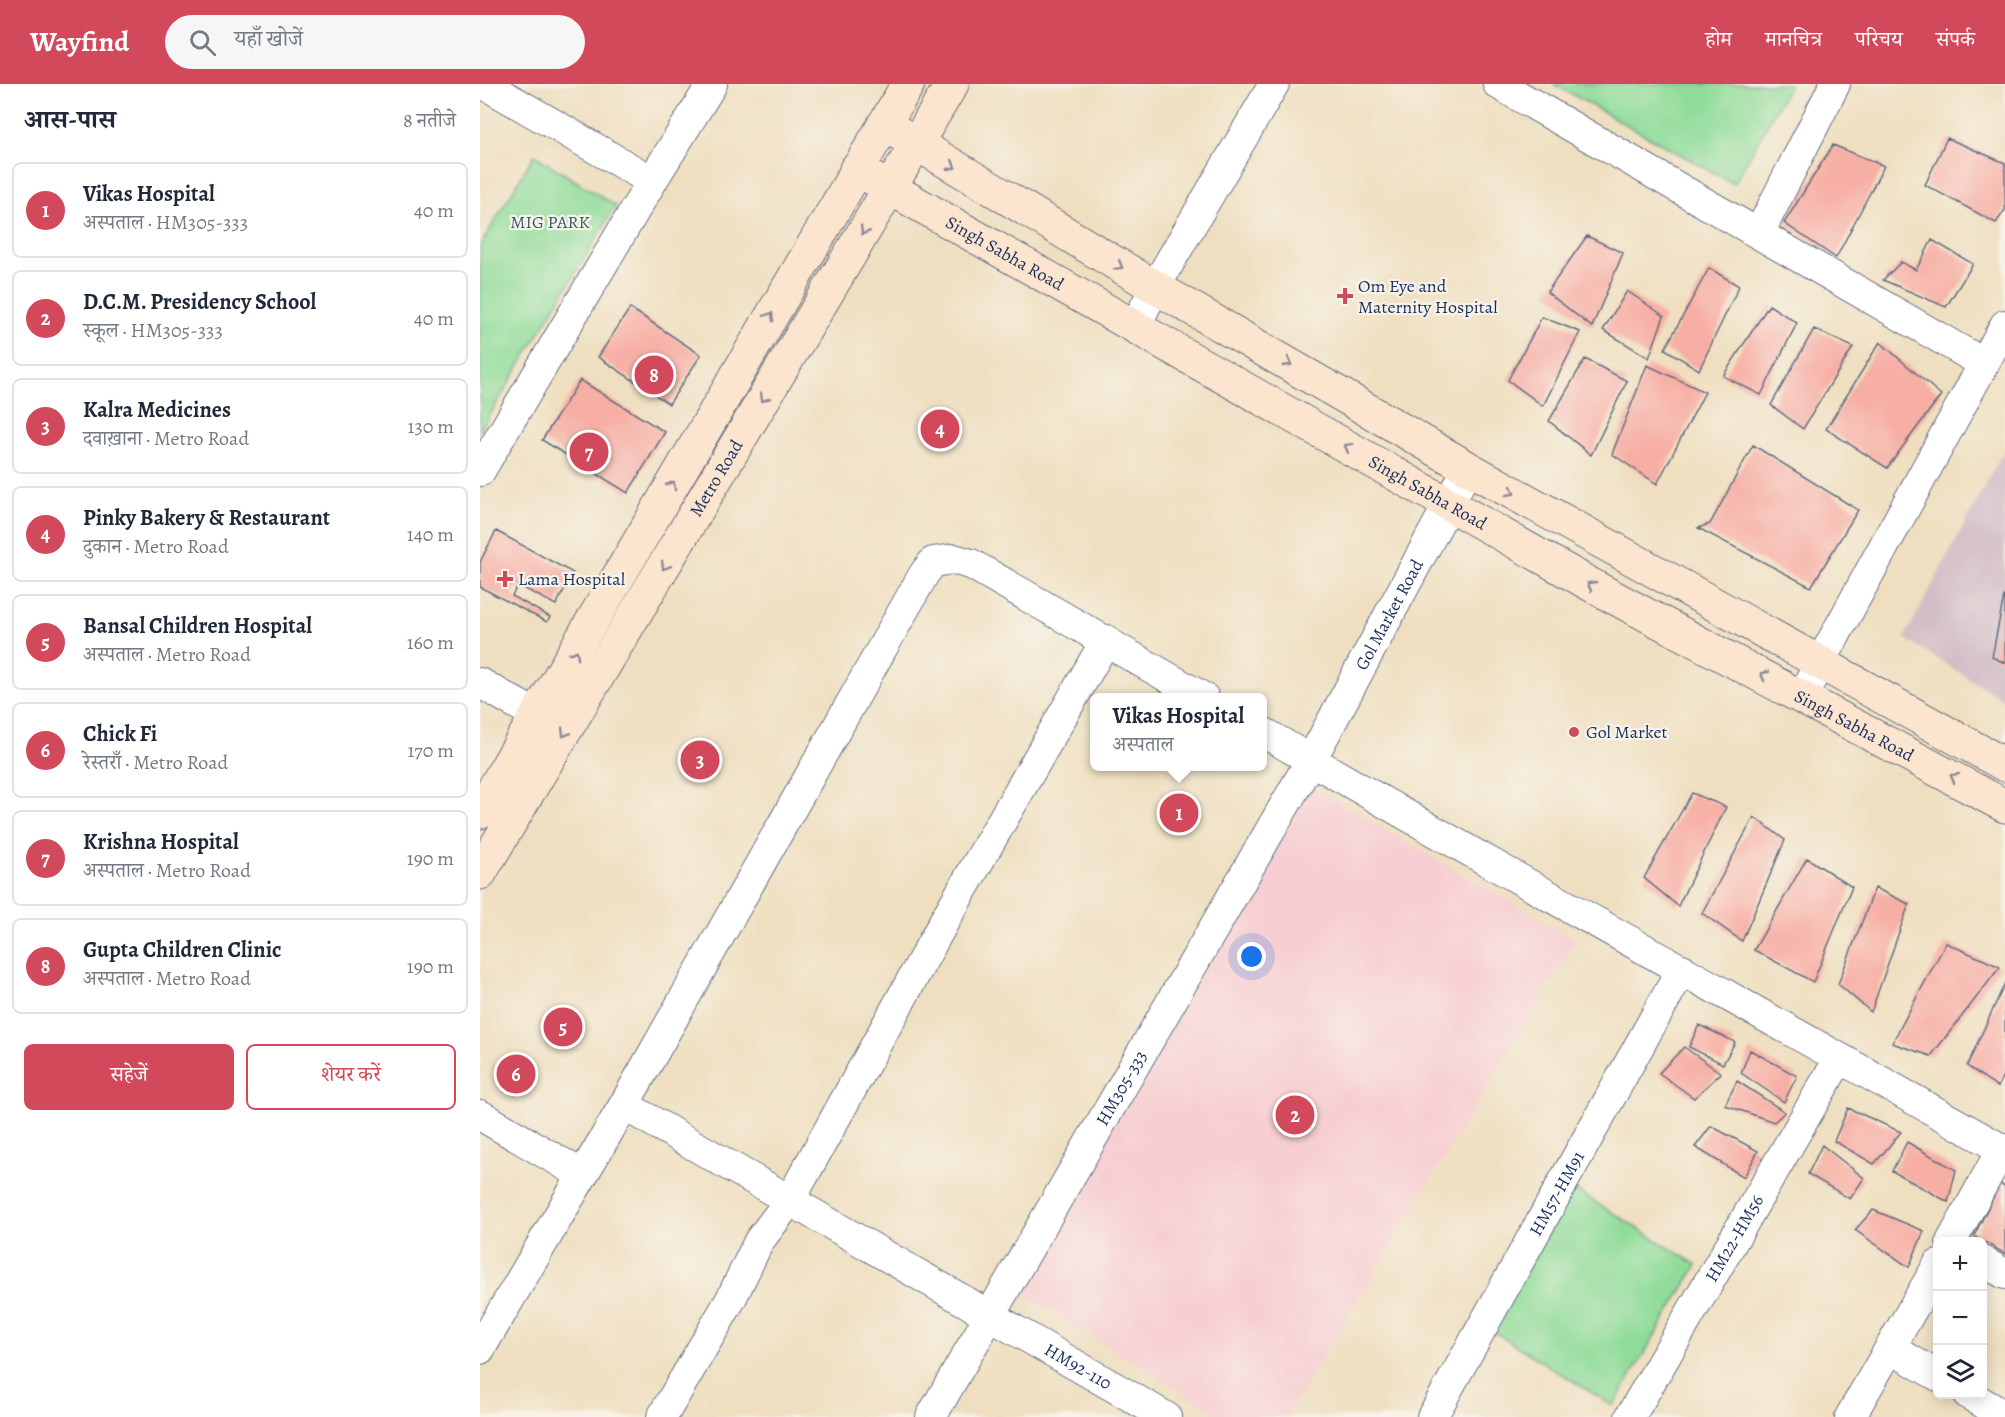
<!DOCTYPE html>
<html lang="hi">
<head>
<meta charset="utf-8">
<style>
  :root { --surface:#fff; --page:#f6f6f7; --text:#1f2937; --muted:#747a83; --line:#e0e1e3; --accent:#d1495b }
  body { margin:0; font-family:Alegreya,"Noto Serif Devanagari",serif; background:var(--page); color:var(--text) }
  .controls { position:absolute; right:18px; bottom:18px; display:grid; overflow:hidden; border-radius:9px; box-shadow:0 3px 15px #0003 }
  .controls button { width:54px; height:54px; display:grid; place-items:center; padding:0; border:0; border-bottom:2px solid var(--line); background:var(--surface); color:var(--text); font:30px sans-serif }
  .you { position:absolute; left:772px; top:873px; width:21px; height:21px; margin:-15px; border:4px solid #fff; border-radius:50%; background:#1a73e8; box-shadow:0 0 0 9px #1a73e833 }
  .badge { display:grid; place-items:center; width:39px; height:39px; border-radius:50%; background:var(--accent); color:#fff; font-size:20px; font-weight:700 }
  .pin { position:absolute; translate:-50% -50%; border:3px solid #fff; box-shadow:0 2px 6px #0006 }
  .popup { position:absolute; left:610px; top:609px; width:177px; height:78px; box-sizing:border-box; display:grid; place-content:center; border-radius:9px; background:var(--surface); filter:drop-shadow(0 2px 4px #0005); font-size:20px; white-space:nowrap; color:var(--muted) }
  .popup b { font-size:22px; color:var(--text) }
  .popup::after { content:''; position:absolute; left:50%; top:100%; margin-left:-12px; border:12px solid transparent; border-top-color:var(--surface) }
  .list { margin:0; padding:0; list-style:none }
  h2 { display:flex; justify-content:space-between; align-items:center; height:78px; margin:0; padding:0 24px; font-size:26px }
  h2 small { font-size:20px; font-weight:400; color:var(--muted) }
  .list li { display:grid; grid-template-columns:39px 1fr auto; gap:18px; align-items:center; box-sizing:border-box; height:96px; margin:0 12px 12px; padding:0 12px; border:2px solid var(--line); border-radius:9px }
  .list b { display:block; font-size:22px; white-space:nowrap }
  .list p { margin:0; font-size:20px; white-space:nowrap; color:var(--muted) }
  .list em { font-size:20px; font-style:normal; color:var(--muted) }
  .actions { display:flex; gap:12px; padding:18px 24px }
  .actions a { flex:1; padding:14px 0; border:2px solid var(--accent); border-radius:9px; text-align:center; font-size:21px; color:var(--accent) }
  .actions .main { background:var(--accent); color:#fff }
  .icon { flex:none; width:33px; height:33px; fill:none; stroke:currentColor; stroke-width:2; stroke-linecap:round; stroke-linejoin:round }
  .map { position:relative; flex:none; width:1525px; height:1333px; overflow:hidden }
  header { display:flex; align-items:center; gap:36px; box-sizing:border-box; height:84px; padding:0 30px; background:var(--accent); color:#fff }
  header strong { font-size:28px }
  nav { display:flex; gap:33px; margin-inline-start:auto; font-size:21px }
  .search { width:420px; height:54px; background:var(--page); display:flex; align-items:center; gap:15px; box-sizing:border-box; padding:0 21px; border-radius:33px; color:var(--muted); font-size:22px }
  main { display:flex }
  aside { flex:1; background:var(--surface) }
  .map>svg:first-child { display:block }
  .built { fill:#f7cfd3 }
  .industrial { fill:#d2bdc7 }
  .green { fill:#8fdc99; stroke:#55867c; stroke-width:1.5 }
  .building { fill:#f7aea4 }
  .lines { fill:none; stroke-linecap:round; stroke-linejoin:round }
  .street-casing { stroke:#656d80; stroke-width:32 }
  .secondary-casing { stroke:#656d80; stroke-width:35 }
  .street { stroke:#fff; stroke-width:30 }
  .secondary { stroke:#fce5cf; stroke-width:33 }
  .oneway { stroke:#8c8a96 }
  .poi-dot { fill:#d1495b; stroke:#f7f3e8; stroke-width:2 }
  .labels { text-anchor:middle; stroke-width:4.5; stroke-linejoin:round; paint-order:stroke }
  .park-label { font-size:18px; fill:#385a6d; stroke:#f7f3e8 }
  .street-label { font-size:18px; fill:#1b2f5e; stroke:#f7f3e8 }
  .poi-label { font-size:18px; fill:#1b2f5e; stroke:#f7f3e8; text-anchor:start }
</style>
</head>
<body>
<header>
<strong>Wayfind</strong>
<div class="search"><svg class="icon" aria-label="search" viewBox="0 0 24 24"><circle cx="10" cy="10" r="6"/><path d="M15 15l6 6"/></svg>यहाँ खोजें</div>
<nav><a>होम</a><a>मानचित्र</a><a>परिचय</a><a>संपर्क</a></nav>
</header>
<main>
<aside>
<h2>आस-पास<small>8 नतीजे</small></h2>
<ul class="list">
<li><span class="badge">1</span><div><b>Vikas Hospital</b><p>अस्पताल · HM305-333</p></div><em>40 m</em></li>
<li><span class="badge">2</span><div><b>D.C.M. Presidency School</b><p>स्कूल · HM305-333</p></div><em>40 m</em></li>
<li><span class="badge">3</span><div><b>Kalra Medicines</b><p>दवाख़ाना · Metro Road</p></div><em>130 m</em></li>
<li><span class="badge">4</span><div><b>Pinky Bakery &amp; Restaurant</b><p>दुकान · Metro Road</p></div><em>140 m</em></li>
<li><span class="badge">5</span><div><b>Bansal Children Hospital</b><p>अस्पताल · Metro Road</p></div><em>160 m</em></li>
<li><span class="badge">6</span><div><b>Chick Fi</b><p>रेस्तराँ · Metro Road</p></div><em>170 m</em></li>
<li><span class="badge">7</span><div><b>Krishna Hospital</b><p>अस्पताल · Metro Road</p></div><em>190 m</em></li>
<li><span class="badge">8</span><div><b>Gupta Children Clinic</b><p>अस्पताल · Metro Road</p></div><em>190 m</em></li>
</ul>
<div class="actions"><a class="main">सहेजें</a><a>शेयर करें</a></div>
</aside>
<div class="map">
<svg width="1525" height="1333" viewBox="0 0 1525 1333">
  <rect width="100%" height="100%" fill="#f7f3e8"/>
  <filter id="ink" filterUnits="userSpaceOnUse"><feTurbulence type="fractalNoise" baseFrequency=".0167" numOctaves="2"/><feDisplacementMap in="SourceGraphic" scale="12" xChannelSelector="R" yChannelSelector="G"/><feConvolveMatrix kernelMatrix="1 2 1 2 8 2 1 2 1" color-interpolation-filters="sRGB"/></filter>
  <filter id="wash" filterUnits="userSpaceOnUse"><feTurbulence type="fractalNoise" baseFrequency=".008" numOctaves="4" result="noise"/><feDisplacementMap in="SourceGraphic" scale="24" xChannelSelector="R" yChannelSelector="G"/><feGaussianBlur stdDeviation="1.35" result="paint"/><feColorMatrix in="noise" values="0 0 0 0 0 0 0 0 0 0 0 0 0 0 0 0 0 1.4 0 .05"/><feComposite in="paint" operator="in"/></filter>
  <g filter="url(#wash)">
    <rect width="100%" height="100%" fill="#efdfc0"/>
    <path class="built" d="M832,703L1096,856L806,1333H743L536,1205Z"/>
    <path class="industrial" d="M1525,364V617L1424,554Z"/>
    <path class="green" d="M1073,0H1310L1254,100Z
      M54,71L136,122L0,347V162Z
      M1094,1105L1217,1181L1133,1322L1011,1246Z"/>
    <g id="blocks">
      <path class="building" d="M1467,54L1525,79V126L1516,139L1445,101Z
        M1353,61L1404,82L1356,174L1304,139Z
        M1107,152L1143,169L1112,243L1067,208Z
        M1452,156L1493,180L1466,223L1403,196L1421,178L1436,186Z
        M1229,184L1259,202L1219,286L1185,265Z
        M1147,207L1184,232L1169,274L1123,246Z
        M1289,221L1317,239L1281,311L1243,292Z
        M150,224L221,271L189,320L118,273Z
        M1062,233L1100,248L1063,322L1028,296Z
        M1334,245L1373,263L1323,345L1291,321Z
        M1400,258L1461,311L1407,384L1346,345Z
        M1105,275L1147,297L1111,371L1069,337Z
        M1167,281L1225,308L1177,400L1132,370Z
        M100,296L185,348L148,409L62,356Z
        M1273,361L1378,426L1331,503L1218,444L1230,440Z
        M16,447L93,489L76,521L38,501L32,512L70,533L67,538L0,503V478Z
        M1524,512H1525V579L1512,573Z
        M1212,709L1246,723L1198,822L1164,794Z
        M1274,733L1305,756L1262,857L1222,829Z
        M1327,774L1372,803L1333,898L1274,866Z
        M1395,804L1429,820L1391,928L1358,900Z
        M1466,859L1520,883L1451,972L1412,959Z
        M1525,899V986L1518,1003L1487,982Z
        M1219,941L1255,958L1243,980L1209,963Z
        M1204,963L1241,989L1214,1014L1179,989Z
        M1270,966L1317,992L1304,1018L1261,989Z
        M1257,997L1305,1028L1294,1038L1245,1021Z
        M1368,1024L1421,1048L1394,1080L1354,1057Z
        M1231,1042L1278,1067L1264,1093L1215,1063Z
        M1427,1058L1476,1086L1468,1118L1412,1087Z
        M1342,1061L1384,1094L1370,1115L1328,1090Z
        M1520,1100L1525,1102V1170L1494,1152Z
        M1393,1126L1444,1147L1429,1183L1375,1146Z"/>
    </g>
  </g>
  <g filter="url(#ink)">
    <use href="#blocks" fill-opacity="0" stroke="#656d80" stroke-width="1.5"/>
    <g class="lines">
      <g class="street-casing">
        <g id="street">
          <path d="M4,0L172,97"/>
          <path d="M1018,0L1503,279"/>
          <path d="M1279,149L1355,0"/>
          <path d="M655,243L675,203L794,0"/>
          <path d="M0,387L172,97L232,0"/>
          <path d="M0,599L58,632"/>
          <path d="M1322,612L1525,241"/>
          <path d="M783,648C1028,792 1278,927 1525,1067"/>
          <path id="s1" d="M144,1021L686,1333"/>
          <path d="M0,1031L101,1090"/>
          <path d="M1471,1158L1522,1065"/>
          <path d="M1502,1177L1525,1190"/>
          <path d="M1410,1264L1458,1292"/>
          <path d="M0,1265L144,1021L444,490L453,478L473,475L491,480L724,614"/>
          <path d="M1488,1310L1525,1332"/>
          <path d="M182,1333L251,1215L279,1157L310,1116L466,834L626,556"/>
          <path id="s2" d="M451,1333L831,676L988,384"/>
          <path id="s3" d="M952,1333L1202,885"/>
          <path id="s4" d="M1150,1333L1359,975"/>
          <path d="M1370,1333L1458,1181"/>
        </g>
      </g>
      <g class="secondary-casing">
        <g id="secondary">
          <path d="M404,40L675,203L988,384L1525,681"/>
          <path id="s5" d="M376,85L1122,507L1525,722"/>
          <path d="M0,728L428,0"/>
          <path id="s6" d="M0,789L472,0"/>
        </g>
      </g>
      <use href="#street" class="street"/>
      <use href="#secondary" class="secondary"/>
    </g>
    <defs><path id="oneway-chevron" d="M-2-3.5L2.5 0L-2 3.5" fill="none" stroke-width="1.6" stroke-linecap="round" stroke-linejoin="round" transform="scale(1.5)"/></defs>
    <g class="oneway">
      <use href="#oneway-chevron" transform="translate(472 82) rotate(31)"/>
      <use href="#oneway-chevron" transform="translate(384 147) rotate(121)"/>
      <use href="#oneway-chevron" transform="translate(639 182) rotate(31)"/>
      <use href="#oneway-chevron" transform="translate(290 232) rotate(-60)"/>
      <use href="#oneway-chevron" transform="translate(808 279) rotate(30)"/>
      <use href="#oneway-chevron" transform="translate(284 314) rotate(121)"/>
      <use href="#oneway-chevron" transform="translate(868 363) rotate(-151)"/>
      <use href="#oneway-chevron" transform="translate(192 401) rotate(-60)"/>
      <use href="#oneway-chevron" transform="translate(1031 408) rotate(29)"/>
      <use href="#oneway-chevron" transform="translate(185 482) rotate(121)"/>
      <use href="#oneway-chevron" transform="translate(1111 501) rotate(-150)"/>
      <use href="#oneway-chevron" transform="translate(95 570) rotate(-60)"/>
      <use href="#oneway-chevron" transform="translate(1284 591) rotate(-152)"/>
      <use href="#oneway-chevron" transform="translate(85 649) rotate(121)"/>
      <use href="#oneway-chevron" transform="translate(1474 693) rotate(-151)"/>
    </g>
  </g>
  <g class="poi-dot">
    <path d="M862 203h6v6h6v6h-6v6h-6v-6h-6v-6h6z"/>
    <path d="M22 486h6v6h6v6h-6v6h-6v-6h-6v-6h6z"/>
    <circle cx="1094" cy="648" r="6"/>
  </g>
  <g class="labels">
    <g class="park-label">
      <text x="70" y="144">MIG PARK</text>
    </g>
    <g class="street-label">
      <text dy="6" stroke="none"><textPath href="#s5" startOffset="171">Singh Sabha Road</textPath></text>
      <text dy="6" stroke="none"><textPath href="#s6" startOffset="460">Metro Road</textPath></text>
      <text dy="6" stroke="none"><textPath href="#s5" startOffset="657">Singh Sabha Road</textPath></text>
      <text dy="6" stroke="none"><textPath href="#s2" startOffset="924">Gol Market Road</textPath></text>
      <text dy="6" stroke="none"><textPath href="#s5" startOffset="1143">Singh Sabha Road</textPath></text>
      <text dy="6" stroke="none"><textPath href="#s2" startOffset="380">HM305-333</textPath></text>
      <text dy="6" stroke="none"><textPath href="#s3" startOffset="256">HM57-HM91</textPath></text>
      <text dy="6" stroke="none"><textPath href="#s4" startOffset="207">HM22-HM56</textPath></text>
      <text dy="6" stroke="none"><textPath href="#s1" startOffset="524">HM92-110</textPath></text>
    </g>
    <g class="poi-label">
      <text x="878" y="208">Om Eye and<tspan x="878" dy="21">Maternity Hospital</tspan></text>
      <text x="38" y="501">Lama Hospital</text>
      <text x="1106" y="654">Gol Market</text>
    </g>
  </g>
</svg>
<div class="controls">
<button>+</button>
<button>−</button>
<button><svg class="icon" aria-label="layers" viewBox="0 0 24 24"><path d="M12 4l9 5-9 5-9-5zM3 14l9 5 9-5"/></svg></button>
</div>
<div class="you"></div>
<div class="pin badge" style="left:699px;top:729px">1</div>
<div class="popup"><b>Vikas Hospital</b>अस्पताल</div>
<div class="pin badge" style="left:815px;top:1031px">2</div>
<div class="pin badge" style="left:220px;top:676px">3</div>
<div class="pin badge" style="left:460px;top:345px">4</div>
<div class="pin badge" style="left:83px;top:943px">5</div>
<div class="pin badge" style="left:36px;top:990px">6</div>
<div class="pin badge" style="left:109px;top:368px">7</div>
<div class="pin badge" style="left:174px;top:291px">8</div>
</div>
</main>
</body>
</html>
